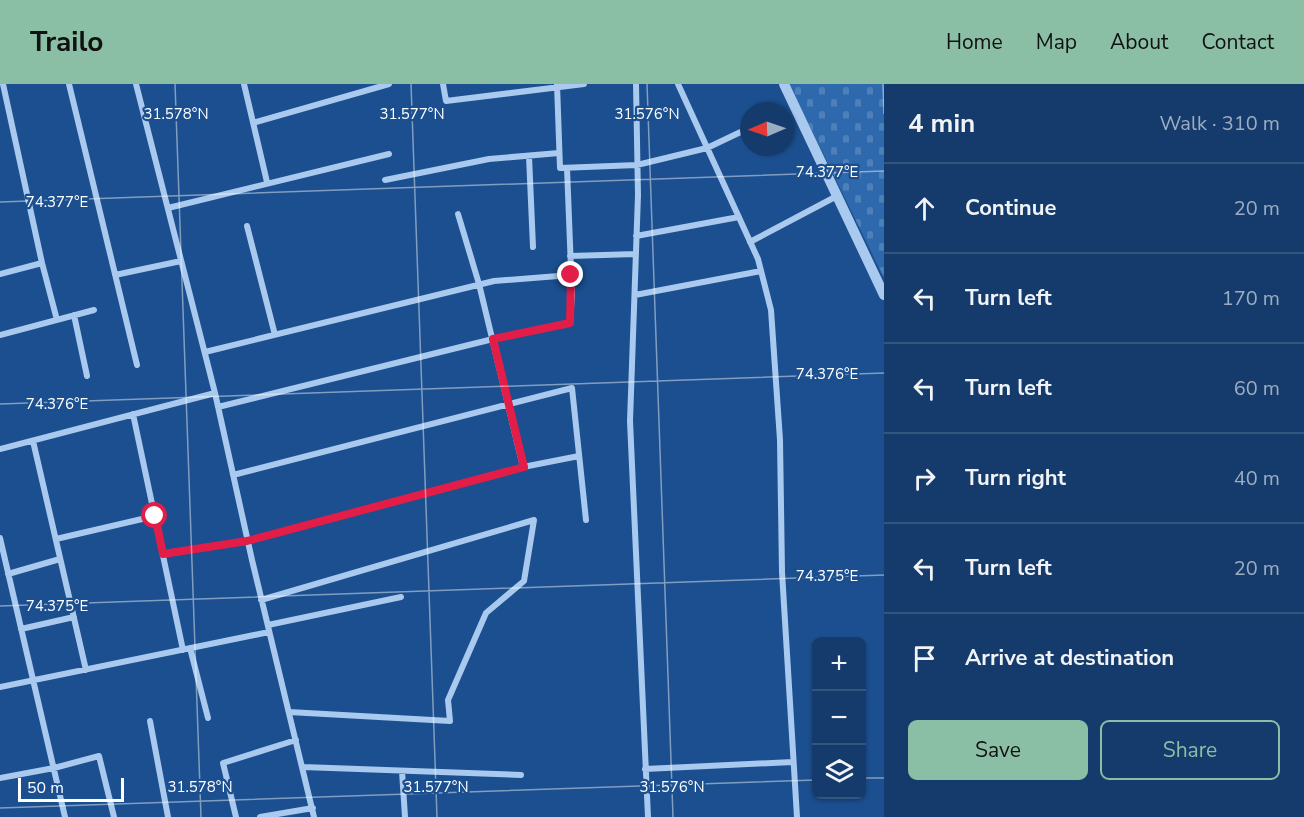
<!DOCTYPE html>
<html lang="en">
<head>
<meta charset="utf-8">
<style>
  :root { --surface:#143b6b; --page:#214673; --text:#f1f3f6; --muted:#9dadc1; --line:#33557e; --accent:#8abfa5 }
  body { margin:0; font-family:"Nunito Sans",sans-serif; background:var(--page); color:var(--text) }
  .controls { position:absolute; right:18px; bottom:18px; display:grid; overflow:hidden; border-radius:9px; box-shadow:0 2px 4px #0004 }
  .controls button { width:54px; height:54px; display:grid; place-items:center; padding:0; border:0; border-bottom:2px solid var(--line); background:var(--surface); color:var(--text); font:30px sans-serif }
  .compass { position:absolute; left:740px; top:18px; width:54px; height:54px; border-radius:50%; background:var(--surface); box-shadow:0 2px 4px #0004; rotate:268deg }
  .scale { position:absolute; left:18px; bottom:15px; width:106px; box-sizing:border-box; padding-left:6px; border:3px solid #fff; border-top:0; font-size:16px; line-height:21px; white-space:nowrap; color:#fff; -webkit-text-stroke:4px #1b4f8f; paint-order:stroke }
  .stop { position:absolute; width:18px; height:18px; margin:-14px; border:4px solid #e11d48; border-radius:50%; background:#fff }
  .stop.end { background:#e11d48; border-color:#fff; box-shadow:0 2px 6px #0008 }
  .list { margin:0; padding:0; list-style:none }
  h2 { display:flex; justify-content:space-between; align-items:center; height:78px; margin:0; padding:0 24px; font-size:26px }
  h2 small { font-size:20px; font-weight:400; color:var(--muted) }
  .list li { display:grid; grid-template-columns:39px 1fr auto; gap:18px; align-items:center; box-sizing:border-box; height:90px; padding:0 24px; border-top:2px solid var(--line) }
  .list b { display:block; font-size:22px; white-space:nowrap }
  .list em { font-size:20px; font-style:normal; color:var(--muted) }
  .actions { display:flex; gap:12px; padding:18px 24px }
  .actions a { flex:1; padding:14px 0; border:2px solid var(--accent); border-radius:9px; text-align:center; font-size:21px; color:var(--accent) }
  .actions .main { background:var(--accent); color:#111 }
  .icon { flex:none; width:33px; height:33px; fill:none; stroke:currentColor; stroke-width:2; stroke-linecap:round; stroke-linejoin:round }
  .map { position:relative; flex:none; width:884px; height:733px; overflow:hidden }
  header { display:flex; align-items:center; gap:36px; box-sizing:border-box; height:84px; padding:0 30px; background:var(--accent); color:#111 }
  header strong { font-size:28px }
  nav { display:flex; gap:33px; margin-inline-start:auto; font-size:21px }
  main { display:flex }
  aside { flex:1; background:var(--surface) }
  .map>svg:first-child { display:block }
  .cemetery { fill:url(#cemetery-stones) }
  .lines { fill:none; stroke-linecap:round; stroke-linejoin:round }
  .minor { stroke:#a9c9ee; stroke-width:6 }
  .tertiary { stroke:#a9c9ee; stroke-width:10 }
  .route { stroke:#e11d48; stroke-width:8 }
  .ticks { fill:none; stroke:#fff; stroke-width:1.5; stroke-opacity:0.45 }
  .ticks-label { font-size:15px; text-anchor:middle; fill:#fff; stroke:#1b4f8f; stroke-width:4.5; stroke-linejoin:round; paint-order:stroke }
</style>
</head>
<body>
<header>
<strong>Trailo</strong>
<nav><a>Home</a><a>Map</a><a>About</a><a>Contact</a></nav>
</header>
<main>
<div class="map">
<svg width="884" height="733" viewBox="0 0 884 733">
  <defs>
    <pattern id="cemetery-stones" width="16" height="16" patternUnits="userSpaceOnUse" patternTransform="scale(1.5)"><rect width="16" height="16" fill="#2e69ad"/><path d="M2 7V4a2 2 0 0 1 4 0v3zM10 15v-3a2 2 0 0 1 4 0v3z" fill="#4d80b9"/></pattern>
  </defs>
  <rect width="100%" height="100%" fill="#1b4f8f"/>
  <path class="cemetery" d="M789,0H884V194Z"/>
  <g class="lines">
    <path class="minor" d="M3,0L42,179L57,236
      M69,0L137,281
      M136,0L215,309L252,476L314,733
      M244,0L267,98
      M443,0L446,17L584,0
      M557,0L560,84L637,81L707,64L749,44
      M636,0L638,111L630,337L648,733
      M678,0L758,175L771,226L780,356L782,488L797,733
      M253,39L389,0
      M529,72L533,163
      M385,96L489,75L559,69
      M168,124L389,70
      M458,130L479,200L523,383L579,372
      M247,142L275,251
      M636,152L739,133
      M750,158L837,112
      M570,172L636,170
      M0,190L42,179
      M115,191L181,177
      M635,211L761,187
      M74,231L87,292
      M0,251L94,226
      M205,268L494,197L571,191
      M218,323L493,255L570,239L572,210L567,84
      M133,330L183,566
      M33,357L86,586
      M0,365L215,309
      M233,391L572,304L586,436
      M0,454L65,733
      M56,455L155,432
      M163,470L247,457L523,383
      M8,490L60,475
      M261,516L534,436L524,497L486,529L448,616L450,637L289,628
      M268,541L401,513
      M21,545L74,533
      M190,564L208,634
      M0,603L269,548
      M150,637L168,733
      M303,683L521,691
      M645,685L793,678
      M402,687L405,733
      M0,694L54,684L99,672L114,733
      M236,733L223,679L296,656
      M260,733L313,724"/>
    <path class="tertiary" d="M784,0L884,211"/>
  </g>
  <g class="lines">
    <path class="route" d="M155,432L163,470L247,457L524,383L493,255L570,239L571,191"/>
  </g>
  <path class="ticks" d="M175,0L201,733M411,0L437,733M647,0L673,733M883,0L884,30M0,118L884,87M0,320L884,289M0,522L884,491M862,694H884M0,724L816,696"/>
  <g class="ticks-label">
    <text x="176" y="35">31.578°N</text>
    <text x="412" y="35">31.577°N</text>
    <text x="647" y="35">31.576°N</text>
    <text x="827" y="93">74.377°E</text>
    <text x="57" y="123">74.377°E</text>
    <text x="827" y="295">74.376°E</text>
    <text x="57" y="325">74.376°E</text>
    <text x="827" y="497">74.375°E</text>
    <text x="57" y="527">74.375°E</text>
    <text x="200" y="708">31.578°N</text>
    <text x="436" y="708">31.577°N</text>
    <text x="672" y="708">31.576°N</text>
  </g>
</svg>
<div class="controls">
<button>+</button>
<button>−</button>
<button><svg class="icon" aria-label="layers" viewBox="0 0 24 24"><path d="M12 4l9 5-9 5-9-5zM3 14l9 5 9-5"/></svg></button>
</div>
<svg class="compass" viewBox="-18 -18 36 36"><path d="M0-13l5 13h-10z" fill="#e53935"/><path d="M0 13l5-13h-10z" fill="#9dadc1"/></svg>
<div class="scale">50 m</div>
<div class="stop" style="left:155px;top:432px"></div>
<div class="stop end" style="left:571px;top:191px"></div>
</div>
<aside>
<h2>4 min<small>Walk · 310 m</small></h2>
<ul class="list">
<li><svg class="icon" aria-label="ahead" viewBox="0 0 24 24"><path d="M12 20V5M6 11l6-6 6 6"/></svg><div><b>Continue</b></div><em>20 m</em></li>
<li><svg class="icon" aria-label="left" viewBox="0 0 24 24"><path d="M17 20v-9H6M10 6l-5 5 5 5"/></svg><div><b>Turn left</b></div><em>170 m</em></li>
<li><svg class="icon" aria-label="left" viewBox="0 0 24 24"><path d="M17 20v-9H6M10 6l-5 5 5 5"/></svg><div><b>Turn left</b></div><em>60 m</em></li>
<li><svg class="icon" aria-label="right" viewBox="0 0 24 24"><path d="M7 20v-9h11M14 6l5 5-5 5"/></svg><div><b>Turn right</b></div><em>40 m</em></li>
<li><svg class="icon" aria-label="left" viewBox="0 0 24 24"><path d="M17 20v-9H6M10 6l-5 5 5 5"/></svg><div><b>Turn left</b></div><em>20 m</em></li>
<li><svg class="icon" aria-label="arrive" viewBox="0 0 24 24"><path d="M6 21V4h12l-3 4 3 4H6"/></svg><div><b>Arrive at destination</b></div></li>
</ul>
<div class="actions"><a class="main">Save</a><a>Share</a></div>
</aside>
</main>
</body>
</html>
